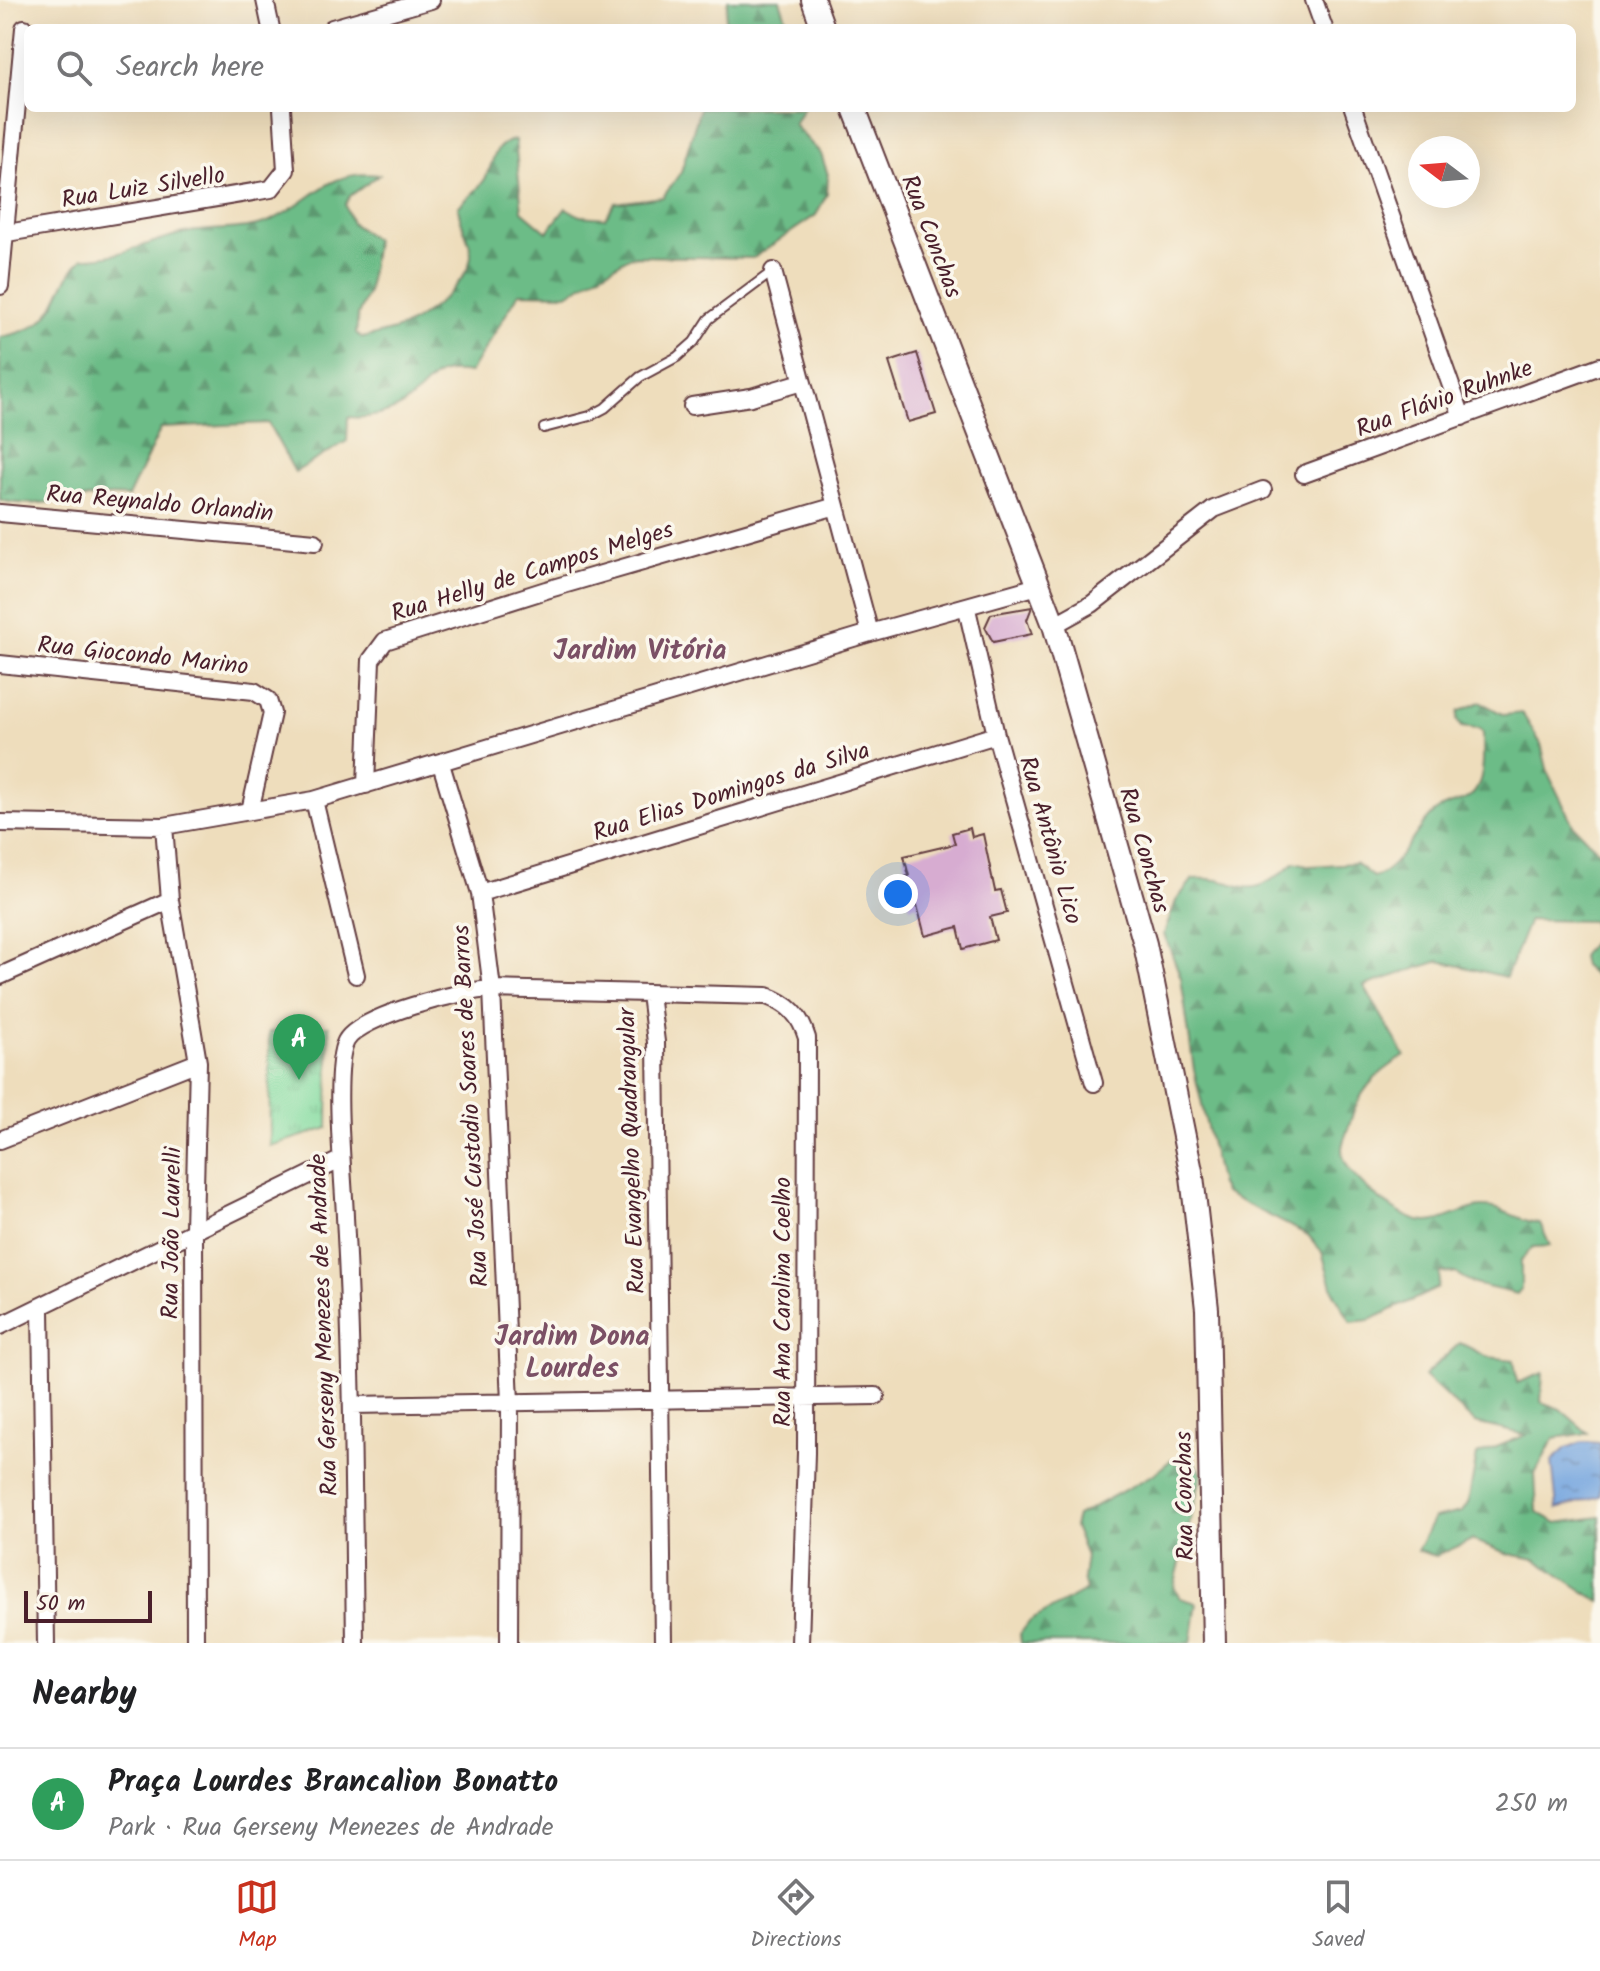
<!DOCTYPE html>
<html lang="en">
<head>
<meta charset="utf-8">
<style>
  :root { --surface:#fff; --page:#f6f6f6; --text:#202124; --muted:#757577; --line:#e0e0e0; --accent:#c8321e }
  body { margin:0; font-family:Kalam,sans-serif; background:var(--page); color:var(--text) }
  .compass { position:absolute; left:1408px; top:136px; width:72px; height:72px; border-radius:50%; background:var(--surface); box-shadow:0 8px 32px #0002; rotate:286deg }
  .scale { position:absolute; left:24px; bottom:20px; width:128px; box-sizing:border-box; padding-left:8px; border:4px solid #4a1f2b; border-top:0; font-size:22px; line-height:28px; white-space:nowrap; color:#4a1f2b; -webkit-text-stroke:6px #fbf7ec; paint-order:stroke }
  .you { position:absolute; left:898px; top:894px; width:28px; height:28px; margin:-20px; border:6px solid #fff; border-radius:50%; background:#1a73e8; box-shadow:0 0 0 12px #1a73e833 }
  .badge { display:grid; place-items:center; width:52px; height:52px; border-radius:50%; background:var(--accent); color:#fff; font-size:26px; font-weight:700 }
  .pin { position:absolute; translate:-50% -66px; filter:drop-shadow(0 2px 4px #0008) }
  .pin::after { content:''; position:absolute; top:42px; width:28px; height:24px; background:inherit; clip-path:polygon(0 0,100% 0,50% 100%) }
  .list { margin:0; padding:0; list-style:none }
  h2 { display:flex; justify-content:space-between; align-items:center; height:104px; margin:0; padding:0 32px; font-size:34px }
  h2 small { font-size:26px; font-weight:400; color:var(--muted) }
  .list li { display:grid; grid-template-columns:52px 1fr auto; gap:24px; align-items:center; box-sizing:border-box; height:112px; padding:0 32px; border-top:2px solid var(--line) }
  .list b { display:block; font-size:30px; white-space:nowrap }
  .list p { margin:0; font-size:26px; white-space:nowrap; color:var(--muted) }
  .list em { font-size:26px; font-style:normal; color:var(--muted) }
  .icon { flex:none; width:44px; height:44px; fill:none; stroke:currentColor; stroke-width:2; stroke-linecap:round; stroke-linejoin:round }
  .map { position:relative; flex:none; width:1600px; height:1643px; overflow:hidden }
  .search { position:absolute; background:var(--surface); box-shadow:0 8px 32px #0002; left:24px; right:24px; top:24px; height:88px; display:flex; align-items:center; gap:20px; box-sizing:border-box; padding:0 28px; border-radius:12px; color:var(--muted); font-size:30px }
  .sheet { height:216px; background:var(--surface) }
  nav { display:flex; justify-content:space-around; align-items:center; box-sizing:border-box; height:112px; border-top:2px solid var(--line); background:var(--surface); font-size:22px; color:var(--muted) }
  nav a { display:grid; justify-items:center; gap:4px }
  nav .on { color:var(--accent) }
  .map>svg:first-child { display:block }
  .grass { fill:url(#grass-tufts); stroke:#687e66; stroke-width:2 }
  .forest { fill:url(#forest-firs); stroke:#5b6e59; stroke-width:2 }
  .water { fill:url(#water-ripples); stroke:#606285; stroke-width:2 }
  .building { fill:#d7acd1 }
  .lines { fill:none; stroke-linecap:round; stroke-linejoin:round }
  .lane-casing { stroke:#633c41; stroke-width:12 }
  .street-casing { stroke:#633c41; stroke-width:20 }
  .secondary-casing { stroke:#633c41; stroke-width:26 }
  .lane { stroke:#fff; stroke-width:8 }
  .street { stroke:#fff; stroke-width:16 }
  .secondary { stroke:#fff; stroke-width:22 }
  .labels { text-anchor:middle; stroke-width:7; stroke-linejoin:round; paint-order:stroke }
  .street-label { font-size:24px; fill:#4a1f2b; stroke:#fbf7ec }
  .quarter-label { font-size:28px; font-weight:bold; fill:#7b5065; stroke:#fbf7ec }
</style>
</head>
<body>
<div class="map">
<svg width="1600" height="1643" viewBox="0 0 1600 1643">
  <defs>
    <pattern id="grass-tufts" width="24" height="20" patternUnits="userSpaceOnUse" patternTransform="scale(2)"><rect width="24" height="20" fill="#85dca1"/><path d="M3 7l-1-3M5 7V3M7 7l1-3M15 17l-1-3M17 17v-4M19 17l1-3" fill="none" stroke="#74bc8b"/></pattern>
    <pattern id="forest-firs" width="22" height="20" patternUnits="userSpaceOnUse" patternTransform="scale(2)"><rect width="22" height="20" fill="#6cbc87"/><path d="M5 1l3.5 6h-7zM16 11l3.5 6h-7z" fill="#5b986f"/></pattern>
    <pattern id="water-ripples" width="26" height="14" patternUnits="userSpaceOnUse" patternTransform="scale(2)"><rect width="26" height="14" fill="#75a5df"/><path d="M2 4q2-2 4 0t4 0M15 11q2-2 4 0t4 0" fill="none" stroke="#6286b5"/></pattern>
  </defs>
  <rect width="100%" height="100%" fill="#fbf7ec"/>
  <filter id="ink" filterUnits="userSpaceOnUse"><feTurbulence type="fractalNoise" baseFrequency=".0125" numOctaves="2"/><feDisplacementMap in="SourceGraphic" scale="16" xChannelSelector="R" yChannelSelector="G"/><feConvolveMatrix kernelMatrix="1 2 1 2 8 2 1 2 1" color-interpolation-filters="sRGB"/></filter>
  <filter id="wash" filterUnits="userSpaceOnUse"><feTurbulence type="fractalNoise" baseFrequency=".006" numOctaves="4" result="noise"/><feDisplacementMap in="SourceGraphic" scale="32" xChannelSelector="R" yChannelSelector="G"/><feGaussianBlur stdDeviation="1.8" result="paint"/><feColorMatrix in="noise" values="0 0 0 0 0 0 0 0 0 0 0 0 0 0 0 0 0 1.4 0 .05"/><feComposite in="paint" operator="in"/></filter>
  <g filter="url(#wash)">
    <rect width="100%" height="100%" fill="#eeddbc"/>
    <path class="grass" d="M329,1026L328,1128L270,1146L269,1032Z"/>
    <path class="forest" d="M728,0H780L789,28H724Z
      M700,108H803L794,125L821,154L828,175L827,194L816,215L753,258L631,256L567,294L519,293L470,373C431,367 433,382 407,402C393,414 366,419 348,417L347,441L295,472L268,423L161,428L128,497C86,492 39,511 0,500V337C67,325 47,295 83,258C121,259 154,238 190,232C215,228 247,231 270,221C313,202 326,169 379,175L350,196L345,205L352,223L375,240L368,293L358,315L356,334L363,338C376,334 393,332 405,326C427,315 470,281 471,255C471,240 459,223 458,207C466,199 479,189 485,179C495,162 491,144 515,140L522,211L547,232L566,208L580,216L605,218L615,203L663,197L681,172Z
      M1480,702L1504,715L1522,713L1541,744L1548,773L1573,825L1600,853V981L1583,966L1581,956L1597,936L1593,921L1529,920L1506,977L1439,961L1364,986L1405,1056C1375,1074 1358,1091 1349,1126C1347,1133 1342,1142 1342,1149C1342,1176 1393,1212 1415,1220C1438,1228 1459,1209 1481,1207C1503,1206 1519,1222 1540,1223L1550,1246L1533,1247L1521,1260V1289L1517,1294L1474,1284L1455,1273L1440,1272L1438,1288L1370,1320L1351,1322L1334,1293L1322,1252L1308,1235L1224,1193L1220,1185L1194,1070L1181,978L1164,934L1176,901L1193,879C1247,875 1240,910 1295,862L1311,866L1355,863L1373,877C1399,871 1414,829 1435,812C1447,802 1470,804 1477,788C1485,772 1483,751 1483,733L1479,729L1461,727L1457,720L1458,712Z
      M1460,1343L1488,1357L1514,1360L1517,1383L1543,1373L1541,1402L1560,1409L1588,1433L1554,1438L1535,1474L1537,1512L1557,1523L1600,1517V1602L1535,1559L1509,1554L1472,1540L1436,1556L1417,1551L1434,1518L1462,1512L1468,1503L1477,1455L1526,1435L1475,1423L1424,1376Z
      M1171,1460H1192L1202,1473L1174,1587L1180,1598L1197,1603L1191,1643H1021L1020,1634L1030,1621L1086,1590L1083,1579L1086,1556L1074,1527L1077,1516L1154,1474Z"/>
    <path class="water" d="M1582,1442L1600,1443V1496L1557,1509L1552,1461L1566,1448Z"/>
    <g id="blocks">
      <path class="building" d="M917,353L936,414L908,422L889,362Z
        M1032,607L1027,620L1032,634L993,642L985,627L991,614Z
        M970,828L972,837L983,834L995,891L1001,890L1007,913L990,917L996,940L963,949L958,927L925,936L917,905L910,907L903,877L909,876L904,856L955,844L952,833Z"/>
    </g>
  </g>
  <g filter="url(#ink)">
    <use href="#blocks" fill-opacity="0" stroke="#633c41" stroke-width="2"/>
    <g class="lines">
      <g class="lane-casing">
        <path id="lane" d="M544,428L590,416L605,408L640,377L677,357L694,342L709,319L772,272"/>
      </g>
      <g class="street-casing">
        <path id="street" d="M265,0L271,28
          M1314,0L1324,28
          M332,28L431,0
          M1353,108L1462,417
          M7,233L271,189L286,170L282,108
          M773,271L870,633
          M0,286L24,28
          M692,406L751,397L802,382
          M1304,474L1600,366
          M0,513L315,542
          M967,609L996,735L1094,1083
          M1054,625L1092,604L1214,509L1263,490
          M0,664L254,691L268,700L272,713L250,811L164,826L0,823
          M441,764L480,893L492,989L510,1402L509,1643
          M366,785L371,660L385,641L546,590L836,506
          M314,800L356,975
          M250,811L314,800L870,633L1038,586
          M164,826L170,900L198,1062L194,1229L195,1643
          M480,893L996,735
          M0,976L170,900
          M650,994L656,1042L663,1643
          M0,1140L198,1062
          M41,1309L46,1643
          M0,1326L340,1160
          M352,1405L876,1396
          M355,1643C353,1501 353,1358 345,1217C344,1182 332,1068 346,1041C360,1015 463,990 492,989L767,996C789,1004 800,1015 807,1038L806,1453L800,1643"/>
      </g>
      <g class="secondary-casing">
        <path id="secondary" d="M813,0L823,28
          M854,108L1054,625L1145,944L1192,1176L1207,1309L1214,1643"/>
      </g>
      <use href="#lane" class="lane"/>
      <use href="#street" class="street"/>
      <use href="#secondary" class="secondary"/>
    </g>
  </g>
  <g class="labels">
    <g class="street-label">
      <text transform="translate(143 187) rotate(-9)" y="8">Rua Luiz Silvello</text>
      <text transform="translate(932 236) rotate(69)" y="8">Rua Conchas</text>
      <text transform="translate(1444 398) rotate(-20)" y="8">Rua Flávio Ruhnke</text>
      <text transform="translate(160 503) rotate(5)" y="8">Rua Reynaldo Orlandin</text>
      <text transform="translate(532 571) rotate(-17)" y="8">Rua Helly de Campos Melges</text>
      <text transform="translate(143 655) rotate(6)" y="8">Rua Giocondo Marino</text>
      <text transform="translate(731 791) rotate(-17)" y="8">Rua Elias Domingos da Silva</text>
      <text transform="translate(1051 840) rotate(74)" y="8">Rua Antônio Lico</text>
      <text transform="translate(1145 850) rotate(74)" y="8">Rua Conchas</text>
      <text transform="translate(470 1106) rotate(-93)" y="8">Rua José Custodio Soares de Barros</text>
      <text transform="translate(631 1151) rotate(-92)" y="8">Rua Evangelho Quadrangular</text>
      <text transform="translate(171 1233) rotate(-89)" y="8">Rua João Laurelli</text>
      <text transform="translate(782 1302) rotate(-90)" y="8">Rua Ana Carolina Coelho</text>
      <text transform="translate(323 1325) rotate(-92)" y="8">Rua Gerseny Menezes de Andrade</text>
      <text transform="translate(1184 1496) rotate(-91)" y="8">Rua Conchas</text>
    </g>
    <g class="quarter-label">
      <text x="640" y="659">Jardim Vitória</text>
      <text x="572" y="1345">Jardim Dona<tspan x="572" dy="32">Lourdes</tspan></text>
    </g>
  </g>
</svg>
<svg class="compass" viewBox="-18 -18 36 36"><path d="M0-13l5 13h-10z" fill="#e53935"/><path d="M0 13l5-13h-10z" fill="#757577"/></svg>
<div class="scale">50 m</div>
<div class="you"></div>
<div class="pin badge" style="left:299px;top:1080px;background:#2e9e5b">A</div>
<div class="search"><svg class="icon" aria-label="search" viewBox="0 0 24 24"><circle cx="10" cy="10" r="6"/><path d="M15 15l6 6"/></svg>Search here</div>
</div>
<section class="sheet">
<h2>Nearby<small></small></h2>
<ul class="list">
<li><span class="badge" style="background:#2e9e5b">A</span><div><b>Praça Lourdes Brancalion Bonatto</b><p>Park · Rua Gerseny Menezes de Andrade</p></div><em>250 m</em></li>
</ul>
</section>
<nav>
<a class="on"><svg class="icon" aria-label="map" viewBox="0 0 24 24"><path d="M3 6l6-2 6 2 6-2v14l-6 2-6-2-6 2zM9 4v14M15 6v14"/></svg>Map</a>
<a><svg class="icon" aria-label="directions" viewBox="0 0 24 24"><path d="M12 3l9 9-9 9-9-9zM9 14v-3h6M13 9l2 2-2 2"/></svg>Directions</a>
<a><svg class="icon" aria-label="saved" viewBox="0 0 24 24"><path d="M7 4h10v16l-5-4-5 4z"/></svg>Saved</a>
</nav>
</body>
</html>
